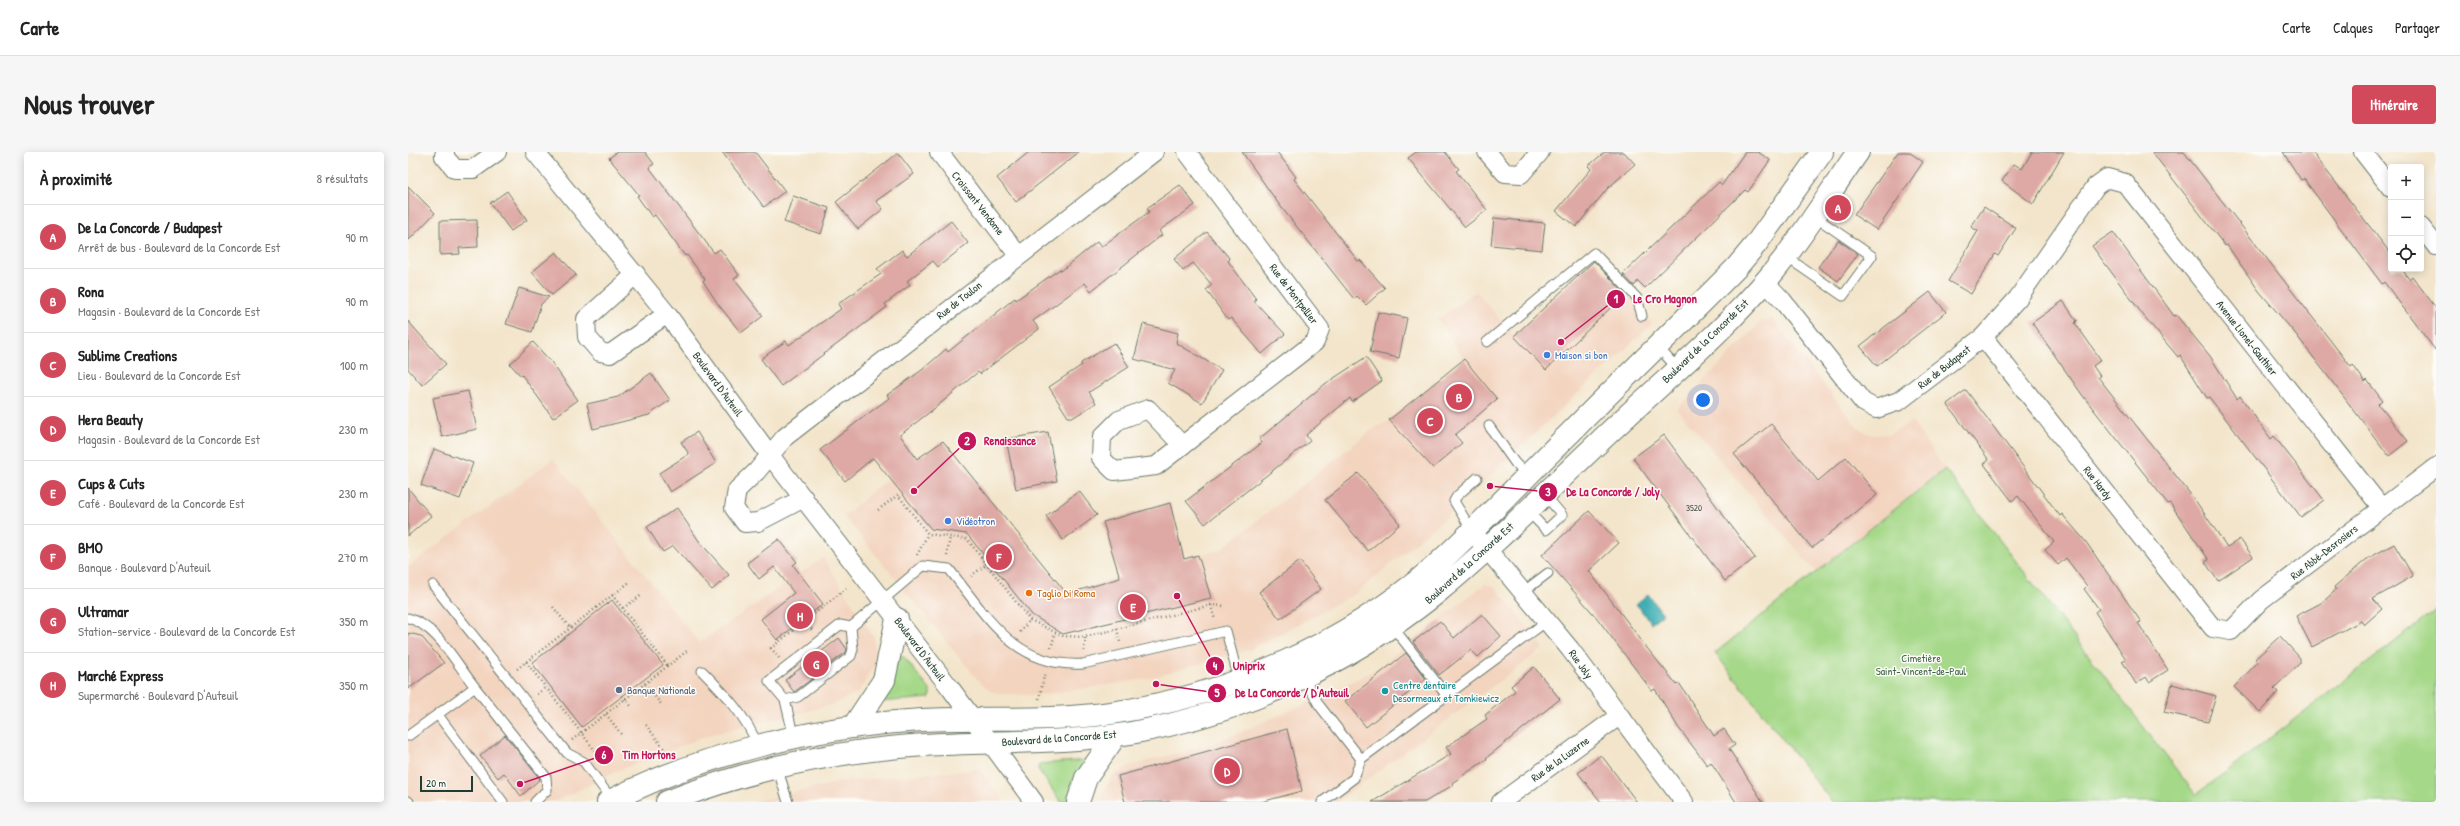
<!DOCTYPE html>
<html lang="fr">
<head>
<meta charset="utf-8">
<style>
  :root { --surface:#fff; --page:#f6f6f6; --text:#222; --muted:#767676; --line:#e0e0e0; --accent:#d1495b }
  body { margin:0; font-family:"Patrick Hand",sans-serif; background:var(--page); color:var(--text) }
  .controls { position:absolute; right:12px; top:12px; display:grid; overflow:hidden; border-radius:4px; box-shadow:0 2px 10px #0003 }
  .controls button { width:36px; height:36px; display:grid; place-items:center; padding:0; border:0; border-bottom:1px solid var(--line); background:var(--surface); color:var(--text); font:20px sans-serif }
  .scale { position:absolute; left:12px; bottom:10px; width:53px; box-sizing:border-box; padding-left:4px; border:2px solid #1f3d34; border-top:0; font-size:11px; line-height:14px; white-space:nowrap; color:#1f3d34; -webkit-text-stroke:3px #fdfcf7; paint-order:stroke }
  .you { position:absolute; left:1295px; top:248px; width:14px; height:14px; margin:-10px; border:3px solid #fff; border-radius:50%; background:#1a73e8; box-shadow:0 0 0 6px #1a73e833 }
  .badge { display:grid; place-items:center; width:26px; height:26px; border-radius:50%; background:var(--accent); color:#fff; font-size:13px; font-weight:700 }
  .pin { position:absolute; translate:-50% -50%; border:2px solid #fff; box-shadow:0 1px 4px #0006 }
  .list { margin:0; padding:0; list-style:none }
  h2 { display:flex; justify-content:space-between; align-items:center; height:52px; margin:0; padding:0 16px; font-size:17px }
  h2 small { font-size:13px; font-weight:400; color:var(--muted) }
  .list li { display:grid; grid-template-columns:26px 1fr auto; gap:12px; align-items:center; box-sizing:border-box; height:64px; padding:0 16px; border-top:1px solid var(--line) }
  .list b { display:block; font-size:15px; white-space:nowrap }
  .list p { margin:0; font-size:13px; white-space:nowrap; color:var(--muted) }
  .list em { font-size:13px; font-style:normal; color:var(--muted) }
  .icon { flex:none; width:22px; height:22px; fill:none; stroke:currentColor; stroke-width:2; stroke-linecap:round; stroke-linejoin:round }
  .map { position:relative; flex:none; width:2028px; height:650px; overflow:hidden; border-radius:4px }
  header { display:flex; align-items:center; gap:24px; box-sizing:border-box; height:56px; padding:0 20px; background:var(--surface); border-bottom:1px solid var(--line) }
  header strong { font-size:19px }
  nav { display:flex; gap:22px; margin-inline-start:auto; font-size:14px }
  .intro { display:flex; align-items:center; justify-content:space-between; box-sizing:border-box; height:96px; padding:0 24px }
  h1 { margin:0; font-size:28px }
  .button { padding:10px 18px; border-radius:4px; background:var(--accent); color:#fff; font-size:14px; font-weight:700 }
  main { display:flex; gap:24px; padding:0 24px }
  aside { flex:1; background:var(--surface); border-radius:4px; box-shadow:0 2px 10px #0003 }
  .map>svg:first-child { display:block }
  .built { fill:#f3d4bf }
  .green { fill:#a5d888; stroke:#628a5e }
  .water { fill:#3badb3; stroke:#2d7574 }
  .building { fill:#dea9a4 }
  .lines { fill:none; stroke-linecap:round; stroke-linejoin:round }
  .service-casing { stroke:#697869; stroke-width:11 }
  .minor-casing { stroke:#697869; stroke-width:20 }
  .tertiary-casing { stroke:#697869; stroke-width:24 }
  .path { stroke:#697869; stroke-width:2.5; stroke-dasharray:1 3; stroke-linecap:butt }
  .service { stroke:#fff; stroke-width:9 }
  .minor { stroke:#fff; stroke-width:18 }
  .tertiary { stroke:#fff; stroke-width:22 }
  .shop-dot { fill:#3f7fe0; stroke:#fdfcf7; stroke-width:1.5 }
  .food-dot { fill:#e8710a; stroke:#fdfcf7; stroke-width:1.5 }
  .service-dot { fill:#5c6f8a; stroke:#fdfcf7; stroke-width:1.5 }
  .culture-dot { fill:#0f9aa8; stroke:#fdfcf7; stroke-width:1.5 }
  .labels { text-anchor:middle; stroke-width:3; stroke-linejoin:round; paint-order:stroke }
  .number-label { font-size:9px; fill:#4f5850 }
  .street-label { font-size:11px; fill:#1f3d34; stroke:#fdfcf7 }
  .shop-label { font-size:11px; fill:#366cbe; stroke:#fdfcf7; text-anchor:start }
  .food-label { font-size:11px; fill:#c56008; stroke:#fdfcf7; text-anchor:start }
  .park-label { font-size:11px; fill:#406449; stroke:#fdfcf7 }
  .culture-label { font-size:11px; fill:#0d838f; stroke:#fdfcf7; text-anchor:start }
  .service-label { font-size:11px; fill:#4e5e75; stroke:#fdfcf7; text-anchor:start }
  .leader { fill:none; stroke:#c2185b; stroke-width:1.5 }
  .callout-dot { fill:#c2185b; stroke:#fdfcf7; stroke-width:1.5 }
  .mark-label { font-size:12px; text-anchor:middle; font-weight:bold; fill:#fff }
  .callout-label { font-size:12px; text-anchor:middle; font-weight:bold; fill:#c2185b; stroke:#fdfcf7; stroke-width:3; stroke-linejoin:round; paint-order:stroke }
</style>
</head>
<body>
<header>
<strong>Carte</strong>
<nav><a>Carte</a><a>Calques</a><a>Partager</a></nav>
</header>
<div class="intro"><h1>Nous trouver</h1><a class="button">Itinéraire</a></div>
<main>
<aside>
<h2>À proximité<small>8 résultats</small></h2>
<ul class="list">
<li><span class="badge">A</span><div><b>De La Concorde / Budapest</b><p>Arrêt de bus · Boulevard de la Concorde Est</p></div><em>90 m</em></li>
<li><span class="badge">B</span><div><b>Rona</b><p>Magasin · Boulevard de la Concorde Est</p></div><em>90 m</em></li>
<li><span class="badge">C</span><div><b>Sublime Creations</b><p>Lieu · Boulevard de la Concorde Est</p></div><em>100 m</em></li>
<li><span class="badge">D</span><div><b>Hera Beauty</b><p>Magasin · Boulevard de la Concorde Est</p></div><em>230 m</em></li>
<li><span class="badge">E</span><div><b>Cups &amp; Cuts</b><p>Café · Boulevard de la Concorde Est</p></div><em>230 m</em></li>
<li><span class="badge">F</span><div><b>BMO</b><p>Banque · Boulevard D'Auteuil</p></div><em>270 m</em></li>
<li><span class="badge">G</span><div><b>Ultramar</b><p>Station-service · Boulevard de la Concorde Est</p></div><em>350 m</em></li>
<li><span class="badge">H</span><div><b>Marché Express</b><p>Supermarché · Boulevard D'Auteuil</p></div><em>350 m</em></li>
</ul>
</aside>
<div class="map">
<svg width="2028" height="650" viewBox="0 0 2028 650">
  <rect width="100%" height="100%" fill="#fdfcf7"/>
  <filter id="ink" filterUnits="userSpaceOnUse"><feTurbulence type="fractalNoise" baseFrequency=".025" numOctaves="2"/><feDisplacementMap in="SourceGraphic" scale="8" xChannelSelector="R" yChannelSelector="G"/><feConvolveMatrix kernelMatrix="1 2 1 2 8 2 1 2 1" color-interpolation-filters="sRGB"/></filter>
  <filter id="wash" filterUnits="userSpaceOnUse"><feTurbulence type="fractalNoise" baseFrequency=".012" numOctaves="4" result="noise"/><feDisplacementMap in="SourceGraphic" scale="16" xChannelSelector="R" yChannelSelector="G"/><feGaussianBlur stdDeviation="0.9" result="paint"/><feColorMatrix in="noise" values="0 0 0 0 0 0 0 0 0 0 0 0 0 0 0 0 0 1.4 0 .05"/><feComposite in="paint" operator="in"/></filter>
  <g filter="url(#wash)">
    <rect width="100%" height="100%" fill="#f3e5cb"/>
    <path class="built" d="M1186,107L1219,140L1244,172L1039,364L947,442L843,497L739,527L631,543L592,542L582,539L569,527L436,364L481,326L535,289L659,442L812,398L965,277L982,268L1056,207L1030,167L1068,139L1106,184Z
      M1364,167L1450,276L1463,283L1481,282L1504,270L1537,317L1408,420L1269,257L1353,170Z
      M145,307L291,491L415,406L466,485L468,509L451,540L428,551L393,561L301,583L216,616L146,650H0V415Z
      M1077,432L1087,435L1136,496L929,650H694L695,640L705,624L721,614L804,592L914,545L968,517Z
      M571,617L597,650H344L432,630Z"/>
    <path class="green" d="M1537,317L1788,643L2028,458V650H1424L1307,501Z
      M495,504L522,538V546L471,550L490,506Z
      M680,608L662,650H653L630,617L631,612Z"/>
    <path class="water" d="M1240,442L1255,462L1243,471L1228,452Z"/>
    <g id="blocks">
      <path class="building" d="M209,0H237L246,12L241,15L306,101L312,97L331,123L326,127L355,164L333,181L310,152L295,129L297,127L279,103L277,104L247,63L244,65L229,44L231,43L201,6Z
        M314,0H347L377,39L356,55Z
        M621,0H671L608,50L589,26Z
        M834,0H869L888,25L886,27L950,109L952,108L977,136L958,153L949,144L946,147L870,51Z
        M1008,0H1037L1051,17L1048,19L1079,58L1057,75L1000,6Z
        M1197,0H1216L1227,12L1199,37L1168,75L1148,59L1183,17L1180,14Z
        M1337,0H1350L1362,8L1340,40L1337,38L1237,136L1230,129L1226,134L1215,122L1311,30L1314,33Z
        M1490,0H1501L1515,10L1469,78L1446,63Z
        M1624,0H1656L1625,52L1594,29L1606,12L1614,17Z
        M1744,0H1776L1943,215L1945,213L1957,230L1959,228L1974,248L1970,252L2000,289L1981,304L1886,180L1851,139L1819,93L1817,94Z
        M1875,0H1904L1983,102V117H1994L2001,127L2004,124L2028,156V199L1976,130L1974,132L1896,27L1893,28Z
        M490,1L506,22L468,49L475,57L450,77L428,50Z
        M772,33L787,53L751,79L754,83L683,139L677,131L625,169L631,177L572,222L570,220L527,256L492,283L509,307L535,289L659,442L712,426L695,370L762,351L776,407L790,403L803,446L655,482L624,463L559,382L523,377L465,306L437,329L412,298L481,246L479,243L514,218L538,197L540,200L607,146L608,148L652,117L653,119L689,90L693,95L741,60L739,56Z
        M0,34L27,61L0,89Z
        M99,39L119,68L103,79L82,51Z
        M385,44L421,56L413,82L376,70Z
        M1576,55L1608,76L1590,104L1587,102L1563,142L1540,129L1570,79L1563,75Z
        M1086,66L1137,71L1134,98L1083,93Z
        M69,68L70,95L51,96L52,102L32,103V69Z
        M543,69L560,91L530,115L525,109L499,129L502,133L477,152L479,155L373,234L353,207L378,189L381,193L433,157L430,152L473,122L469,117L494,98L499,104Z
        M799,80L822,107L820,109L848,147L846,149L877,182L854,202L823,166L820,168L798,138L804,133L785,111L775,119L766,107Z
        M1705,80L1766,164L1768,163L1802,204L1829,247L1832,244L1863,287L1866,284L1916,348L1893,365L1801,245L1799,246L1772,203L1770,205L1735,163L1684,94Z
        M1430,88L1450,102L1430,129L1410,115Z
        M148,100L168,123L144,143L124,120Z
        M1186,109L1217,142L1138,218L1106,184Z
        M111,136L141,145L133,152L124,180L98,172Z
        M1522,140L1538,160L1469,214L1452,194Z
        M1655,149L1669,169L1667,171L1693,208L1685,214L1692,224L1690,225L1787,348L1819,395L1832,387L1845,405L1810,429L1797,410L1801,408L1762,351L1760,352L1675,244L1624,171Z
        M970,160L999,166L991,206L962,200Z
        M0,169L38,212L14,233L0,217Z
        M735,172L770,181L768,191L814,218L794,251L760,231L767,218L726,207Z
        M125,190L144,211L170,248L145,266L114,223L113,224L102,212Z
        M706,191L721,215L681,240L688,251L666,265H660L641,235L674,213L673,211Z
        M958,205L974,229L944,250L942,246L898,283L902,289L797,372L778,349L854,291L851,287L917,232Z
        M1056,207L1089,247L1047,283L1054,291L1025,316L981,268Z
        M243,221L262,248L241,263L185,277L179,252L210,245Z
        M1558,238L1652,364L1654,362L1678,390L1733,470L1730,471L1760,518L1741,530L1738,525L1728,532L1714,509L1718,507L1687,460L1691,457L1676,437L1679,434L1658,406L1650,413L1637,398L1646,390L1610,344L1604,349L1576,312L1581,308L1539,252Z
        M60,239L69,277L34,285L25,246Z
        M1363,272L1410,329L1438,305L1469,343L1404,396L1326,302Z
        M289,280L308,311L262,340L251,321L281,302L273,290Z
        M640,280L649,329L608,337L598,287Z
        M1256,283L1347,406L1317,429L1225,306Z
        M26,297L65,311L52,347L13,333Z
        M950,321L992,372L960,399L917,348Z
        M0,336L23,364L0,384Z
        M671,339L689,363L655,388L638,364Z
        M269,356L291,389L321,423L304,438L265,394L255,400L239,375Z
        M1181,359L1211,391L1181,419L1239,496L1269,533L1271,531L1306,584L1316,577L1327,593L1321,597L1355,650H1328L1303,610L1299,613L1270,575L1247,537L1244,539L1189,466L1134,403Z
        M371,387L389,410L385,413L415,452L369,488L353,467L386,441L366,415L351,427L339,411Z
        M1986,392L2005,424L1965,447L1974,457L1956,473L1953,469L1904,495L1888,464L1915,450L1928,438L1926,435L1959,407Z
        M892,409L913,437L872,467L851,440Z
        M204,448L255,513L174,575L124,511Z
        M1074,462L1093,484L1070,505L1063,498L1031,523L1005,490L1032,469L1046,486Z
        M0,481L13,484L36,511L0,537Z
        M1872,484L1892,506V511L1866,536L1870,540L1852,560L1826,535L1850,510L1847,507Z
        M431,486L439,497L438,500L418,515L409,503Z
        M998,501L1018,527L958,575L937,549Z
        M399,511L409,523L386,540L377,528Z
        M1126,515L1152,547L1078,606L1079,607L1044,631L1045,633L1017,650H964L1043,602L1038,595L1079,567L1077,563L1107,539L1103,534Z
        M1764,532L1808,544L1800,570L1756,560Z
        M879,577L894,639L853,650H717L710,624Z
        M97,583L132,627L113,644L96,621L90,626L72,604Z
        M1193,603L1229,650H1193L1170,621Z"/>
    </g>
  </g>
  <g filter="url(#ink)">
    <use href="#blocks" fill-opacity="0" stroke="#697869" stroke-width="1"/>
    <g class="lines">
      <g class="service-casing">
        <path id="service" d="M1377,104L1435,144L1464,104L1406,64
          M1079,190L1186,101L1229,146L1234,164
          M1249,194L1269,216
          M1081,274L1107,311L1119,323
          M1120,359L1138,378L1154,363L1137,343
          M1064,379L1046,349L1049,344L1069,326
          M25,433L159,601L176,610L204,648
          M1115,440L1140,421
          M0,466C30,474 48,512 67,535L0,584
          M984,474L1039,544
          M398,500L417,523
          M294,519C317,542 338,564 350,594
          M896,526L911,553L953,607L1139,469
          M66,534L138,625L139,638L127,650
          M377,548L390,545L443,504L445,497L443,475
          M30,563L95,650
          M386,586L377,548L361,529L432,473L443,475L515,414L541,417C579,464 606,516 675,512L818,479L831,528
          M369,615L380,650
          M0,649L1,650
          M914,650L946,626L953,607"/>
      </g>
      <g class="minor-casing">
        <path id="minor" d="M37,0L36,4L47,17H65L89,0
          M127,0L259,162L361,302L543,537L626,650
          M531,0L610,103
          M1079,0L1097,21L1113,22L1132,0
          M1955,0L1983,36
          M2013,75L2028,94
          M228,122L178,167L179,185L192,200L202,202L259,162
          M1357,130L1374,148L1455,250L1468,257L1491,249L1575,185L1610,146L1688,34L1699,26L1717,31L1973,355
          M1575,185L1805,476L1823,479L1853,448L2028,315
          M773,292L740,257L711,268L694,285L693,306L706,319L748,314L907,190L912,177L779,0
          M396,346L350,370L337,371L326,356L329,338L349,319L377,285L746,0
          M1064,379L1162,497L1276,650
          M1093,650L1211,564"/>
      </g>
      <g class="tertiary-casing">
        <path id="tertiary" d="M445,575L476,528L489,467
          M200,650C294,602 408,574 514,568C577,565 640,570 703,561C820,544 936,493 1026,415C1073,373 1116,326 1161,282C1216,226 1273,172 1328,116L1348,92L1414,0
          M259,650C341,617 428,599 516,593C585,589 655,592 723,581C834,561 938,513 1026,443C1083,397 1135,343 1189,292C1246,237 1312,184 1363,123C1395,85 1421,41 1450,0
          M670,650L678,626L708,583"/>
      </g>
      <path class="path" d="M470,358L490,343L520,382L559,387L622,468L655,484L677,485L803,453L817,454
        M509,403L520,382
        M539,404L542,385
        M563,424L579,412
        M204,443L260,514
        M803,453L807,468
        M145,455L162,476
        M215,456L234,443
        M396,467L405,479
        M709,477L712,490
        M612,480L622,468
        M643,496L647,482
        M676,499L677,485
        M371,506L363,496L440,435
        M118,510L189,601
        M109,517L223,429
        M237,532L253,552
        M129,542L138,535
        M214,544L224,555
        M631,547L637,520
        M198,562L213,582
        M238,573L261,603
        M164,588L279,499"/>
      <use href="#service" class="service"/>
      <use href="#minor" class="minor"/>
      <use href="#tertiary" class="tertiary"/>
    </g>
  </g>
  <g class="shop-dot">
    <circle cx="1139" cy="203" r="4"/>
    <circle cx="540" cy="369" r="4"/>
  </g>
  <circle class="food-dot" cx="621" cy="441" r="4"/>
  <circle class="service-dot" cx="211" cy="538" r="4"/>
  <circle class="culture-dot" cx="977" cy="539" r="4"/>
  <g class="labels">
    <g class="number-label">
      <text x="1286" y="359">3520</text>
    </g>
    <g class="street-label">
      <text transform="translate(570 51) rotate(52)" y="4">Croissant Vendome</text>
      <text transform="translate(886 142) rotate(53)" y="4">Rue de Montpellier</text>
      <text transform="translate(551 148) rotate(-38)" y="4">Rue de Toulon</text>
      <text transform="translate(1839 186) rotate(52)" y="4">Avenue Lionel-Gauthier</text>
      <text transform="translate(1297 189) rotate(-44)" y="4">Boulevard de la Concorde Est</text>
      <text transform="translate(1536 215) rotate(-38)" y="4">Rue de Budapest</text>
      <text transform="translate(310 232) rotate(54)" y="4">Boulevard D'Auteuil</text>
      <text transform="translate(1690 331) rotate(52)" y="4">Rue Hardy</text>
      <text transform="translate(1916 400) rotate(-38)" y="4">Rue Abbé-Desrosiers</text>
      <text transform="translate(1061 411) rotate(-42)" y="4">Boulevard de la Concorde Est</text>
      <text transform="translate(512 497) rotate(53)" y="4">Boulevard D'Auteuil</text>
      <text transform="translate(1173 512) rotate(54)" y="4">Rue Joly</text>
      <text transform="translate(651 586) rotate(-4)" y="4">Boulevard de la Concorde Est</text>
      <text transform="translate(1152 607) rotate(-36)" y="4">Rue de la Luzerne</text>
    </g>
    <g class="shop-label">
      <text x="1147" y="207">Maison si bon</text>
      <text x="548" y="373">Vidéotron</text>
    </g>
    <g class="food-label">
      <text x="629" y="445">Taglio Di Roma</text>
    </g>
    <g class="park-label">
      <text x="1513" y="510">Cimetière<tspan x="1513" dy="13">Saint-Vincent-de-Paul</tspan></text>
    </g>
    <g class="culture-label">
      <text x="985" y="537">Centre dentaire<tspan x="985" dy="13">Desormeaux et Tomkiewicz</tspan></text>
    </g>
    <g class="service-label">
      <text x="219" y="542">Banque Nationale</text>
    </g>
  </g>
  <path class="leader" d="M1153 190L1208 147M506 339L559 289M1082 334L1140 340M769 444L807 514M748 532L809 541M112 632L196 603"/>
  <g class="callout-dot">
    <circle cx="1153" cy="190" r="4"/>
    <circle cx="506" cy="339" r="4"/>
    <circle cx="1082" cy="334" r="4"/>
    <circle cx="769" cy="444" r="4"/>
    <circle cx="748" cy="532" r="4"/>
    <circle cx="112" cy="632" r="4"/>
    <circle cx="1208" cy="147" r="10"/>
    <circle cx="559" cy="289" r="10"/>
    <circle cx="1140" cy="340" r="10"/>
    <circle cx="807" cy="514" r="10"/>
    <circle cx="809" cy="541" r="10"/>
    <circle cx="196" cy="603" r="10"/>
  </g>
  <g class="mark-label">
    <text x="1208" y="151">1</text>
    <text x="559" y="293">2</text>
    <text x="1140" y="344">3</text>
    <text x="807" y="518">4</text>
    <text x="809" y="545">5</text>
    <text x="196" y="607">6</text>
  </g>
  <g class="callout-label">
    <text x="1257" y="151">Le Cro Magnon</text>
    <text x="602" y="293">Renaissance</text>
    <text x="1205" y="344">De La Concorde / Joly</text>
    <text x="841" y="518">Uniprix</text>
    <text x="884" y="545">De La Concorde / D'Auteuil</text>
    <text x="241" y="607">Tim Hortons</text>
  </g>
</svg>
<div class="controls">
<button>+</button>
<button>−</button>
<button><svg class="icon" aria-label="locate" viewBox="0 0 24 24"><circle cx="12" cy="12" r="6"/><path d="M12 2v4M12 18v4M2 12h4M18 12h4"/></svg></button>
</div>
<div class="scale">20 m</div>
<div class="you"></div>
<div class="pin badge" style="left:1430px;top:56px">A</div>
<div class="pin badge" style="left:1051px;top:245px">B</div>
<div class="pin badge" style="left:1022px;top:269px">C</div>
<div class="pin badge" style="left:819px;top:619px">D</div>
<div class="pin badge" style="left:725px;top:455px">E</div>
<div class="pin badge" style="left:591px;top:405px">F</div>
<div class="pin badge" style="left:408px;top:512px">G</div>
<div class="pin badge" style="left:392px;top:464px">H</div>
</div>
</main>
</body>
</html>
